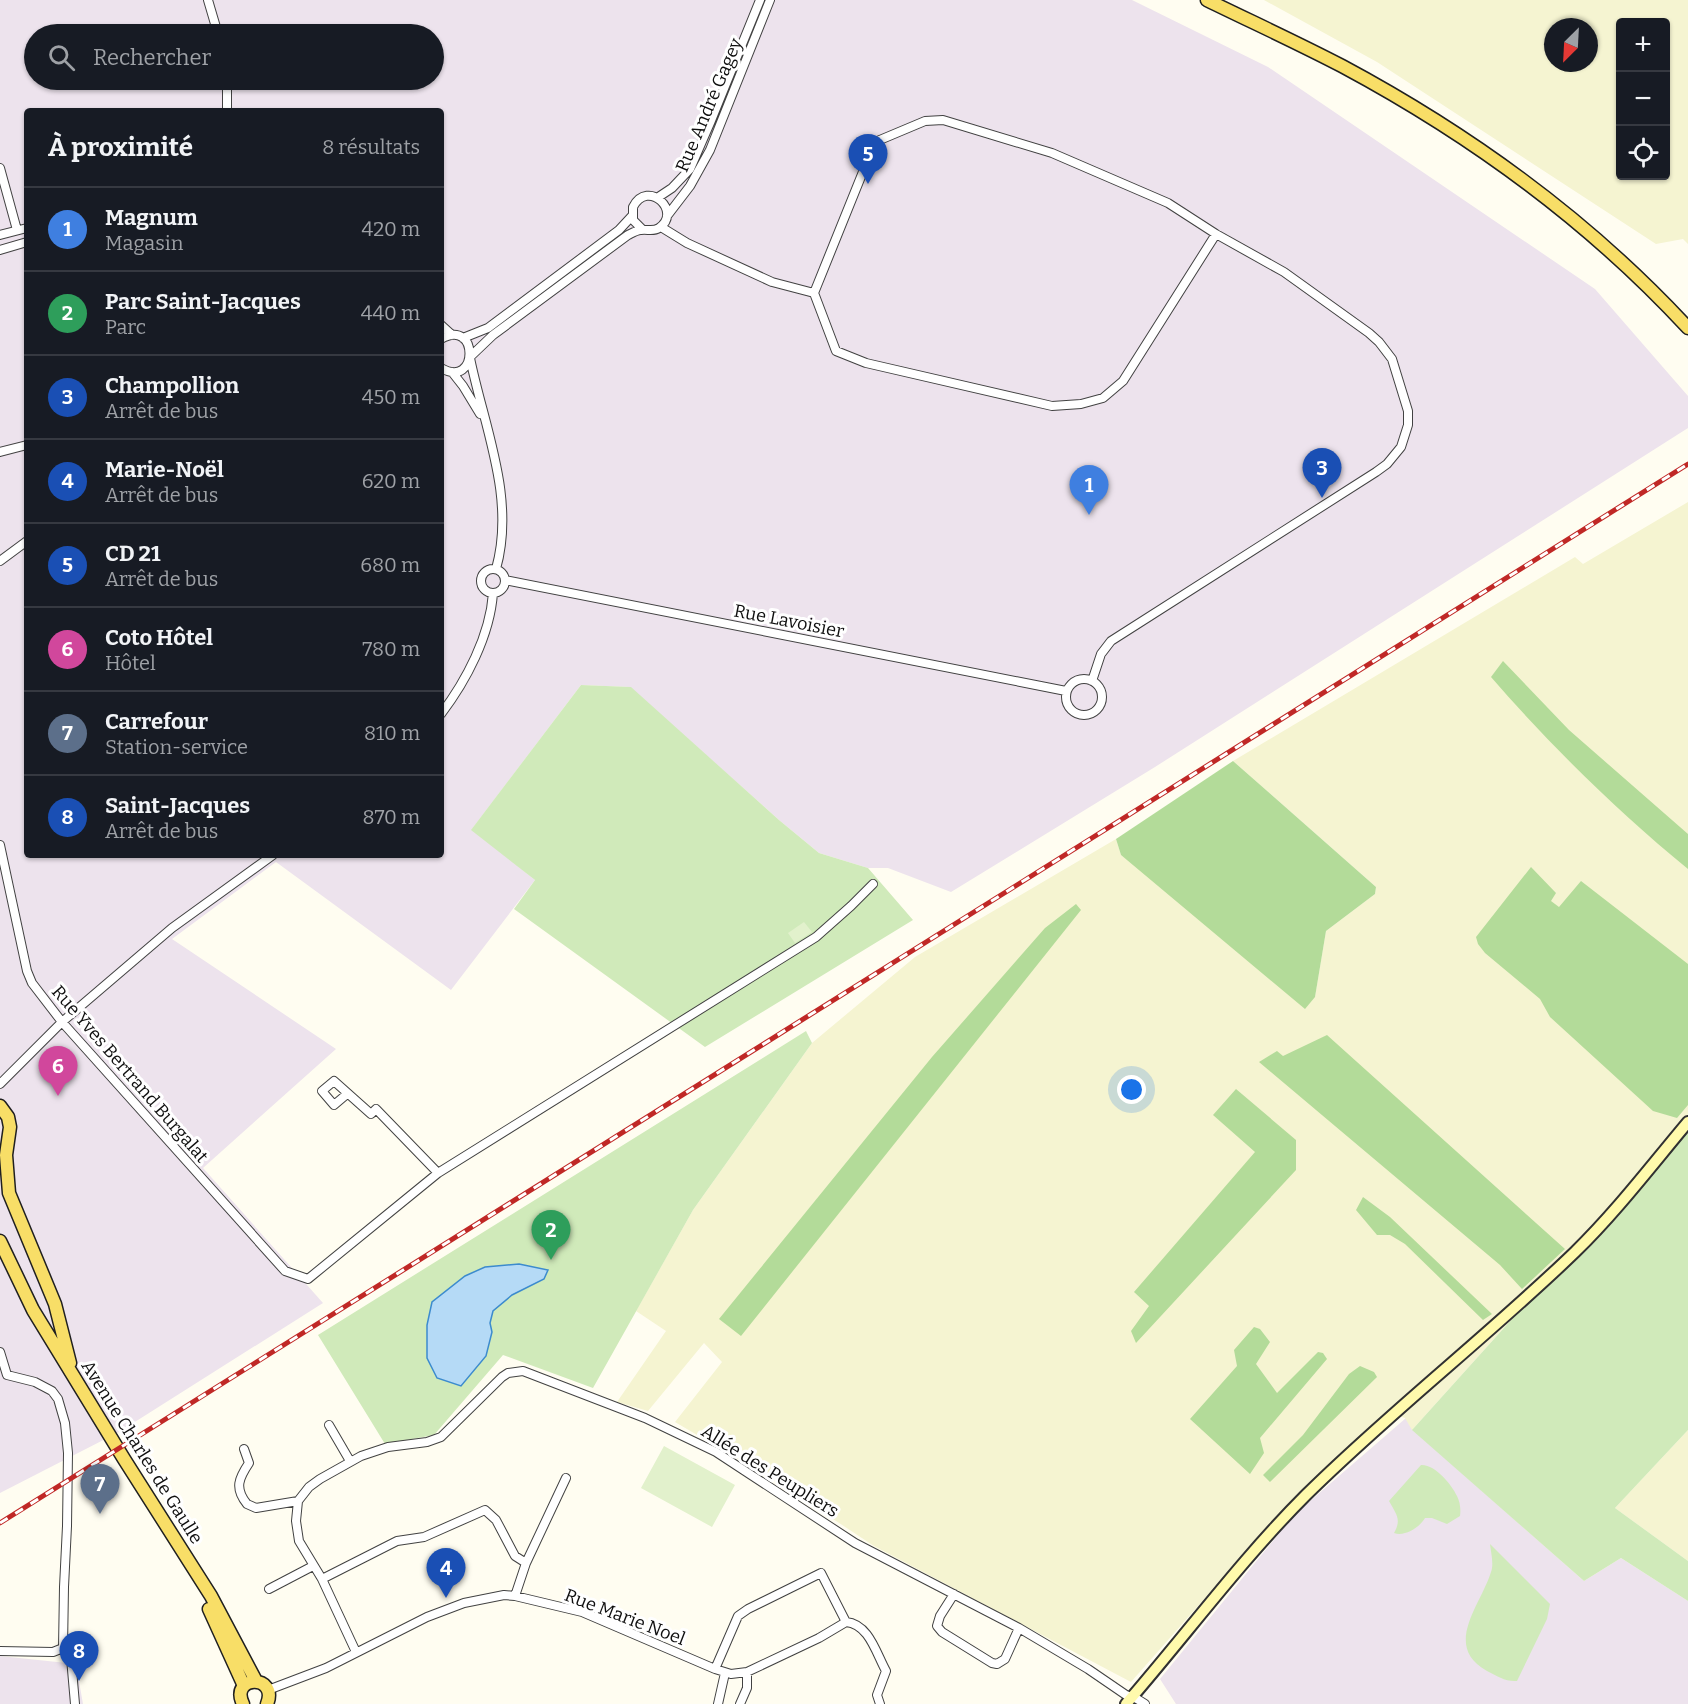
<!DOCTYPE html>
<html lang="fr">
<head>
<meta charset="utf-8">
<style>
  :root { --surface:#171b24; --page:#242831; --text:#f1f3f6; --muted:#9ea1a6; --line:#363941; --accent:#b45309 }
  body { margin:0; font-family:Bitter,serif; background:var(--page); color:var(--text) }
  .controls { position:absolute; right:18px; top:18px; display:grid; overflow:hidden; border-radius:6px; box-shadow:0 2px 4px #0004 }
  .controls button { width:54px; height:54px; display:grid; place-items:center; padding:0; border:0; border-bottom:2px solid var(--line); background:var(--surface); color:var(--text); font:30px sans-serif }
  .compass { position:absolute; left:1544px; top:18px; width:54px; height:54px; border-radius:50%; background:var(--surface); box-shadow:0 2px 4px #0004; rotate:204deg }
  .you { position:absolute; left:1132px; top:1090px; width:21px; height:21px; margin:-15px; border:4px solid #fff; border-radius:50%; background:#1a73e8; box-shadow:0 0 0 9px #1a73e833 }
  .badge { display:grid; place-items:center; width:39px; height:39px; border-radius:50%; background:var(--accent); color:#fff; font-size:20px; font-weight:700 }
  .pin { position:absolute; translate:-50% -50px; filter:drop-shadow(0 2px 3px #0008) }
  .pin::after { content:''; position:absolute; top:32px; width:21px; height:18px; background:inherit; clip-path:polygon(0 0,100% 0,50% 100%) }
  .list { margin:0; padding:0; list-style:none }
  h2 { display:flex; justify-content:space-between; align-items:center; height:78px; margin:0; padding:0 24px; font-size:26px }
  h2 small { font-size:20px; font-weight:400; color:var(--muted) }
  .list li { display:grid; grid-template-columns:39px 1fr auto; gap:18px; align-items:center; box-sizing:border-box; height:84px; padding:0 24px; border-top:2px solid var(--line) }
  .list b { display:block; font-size:22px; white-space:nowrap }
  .list p { margin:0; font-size:20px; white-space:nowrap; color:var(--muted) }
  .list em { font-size:20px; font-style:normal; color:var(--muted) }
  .icon { flex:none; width:33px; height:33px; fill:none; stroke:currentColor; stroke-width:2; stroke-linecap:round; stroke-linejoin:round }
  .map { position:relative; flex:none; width:1688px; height:1704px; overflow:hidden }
  .search { position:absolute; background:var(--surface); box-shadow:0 2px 4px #0004; left:24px; top:24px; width:420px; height:66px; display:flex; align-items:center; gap:15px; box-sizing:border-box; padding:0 21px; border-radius:33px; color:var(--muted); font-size:22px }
  .panel { position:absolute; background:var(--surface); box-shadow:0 2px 4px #0004; left:24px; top:108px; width:420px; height:750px; border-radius:6px }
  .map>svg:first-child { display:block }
  .industrial { fill:#ede3ed; fill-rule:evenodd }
  .farmland { fill:#f5f4d1; fill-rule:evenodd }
  .green { fill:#d0eaba }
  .forest { fill:#b3db99 }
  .pitch { fill:#e2f1cc }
  .water { fill:#b5daf6; stroke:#3c8bce; stroke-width:1.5 }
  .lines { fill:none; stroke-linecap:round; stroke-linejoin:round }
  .street-casing { stroke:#424242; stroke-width:10 }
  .secondary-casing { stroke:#313131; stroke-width:14 }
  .primary-casing { stroke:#202020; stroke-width:15 }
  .street { stroke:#fff; stroke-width:8 }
  .secondary { stroke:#fffaac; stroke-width:10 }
  .primary { stroke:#f8de67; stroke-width:12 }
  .rail-casing { stroke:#c02826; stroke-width:5 }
  .rail { stroke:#fff; stroke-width:3; stroke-dasharray:9; stroke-linecap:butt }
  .labels { text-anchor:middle; stroke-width:6; stroke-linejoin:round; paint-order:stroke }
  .street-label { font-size:18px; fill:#0f0f0f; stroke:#fff }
</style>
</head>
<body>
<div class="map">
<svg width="1688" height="1704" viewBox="0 0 1688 1704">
  <rect width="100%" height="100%" fill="#fffdf1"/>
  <path class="industrial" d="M0,0H1132L1268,67L1595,289L1688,396V428L1155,767L951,892L888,868H868L819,853L779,820L630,687L581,685L472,829L535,880L451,990L276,862L172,939L336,1049L203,1168L323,1303L119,1432L0,1493ZM34,34H434V80H34ZM27,111H441V855H27Z
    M1406,1418L1413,1430L1584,1581L1621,1558L1688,1601V1704H1176L1160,1679L1295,1514Z
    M0,1656L76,1664L83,1704H0Z"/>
  <path class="farmland" d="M1264,0H1688V244L1683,239L1656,244L1377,62ZM1620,22H1666V176H1620ZM1553,27H1589V63H1553Z
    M1688,502V1124L1412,1430L1405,1418L1386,1412L1281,1512L1131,1682L874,1546L774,1480L675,1422L722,1362L704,1343L648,1411L617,1402L666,1331L636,1311L693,1210L812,1043L915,957L1116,839L1121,855L1315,997L1326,931L1375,894L1376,887L1233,761L1575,557L1583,564Z
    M1688,1430V1561L1615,1508Z"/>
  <path class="green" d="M581,685L631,687L779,820L819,853L868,868L913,920L705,1047L514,909L535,880L471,830Z
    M806,1031L812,1043L693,1210L593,1388L503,1355L434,1435L385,1444L318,1335Z
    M1688,1124V1430L1615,1508L1688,1561V1601L1621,1558L1584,1581L1412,1430Z
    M1421,1465C1435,1464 1452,1485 1457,1496C1460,1502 1461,1509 1460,1516L1447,1524L1432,1518H1425C1420,1527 1405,1537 1394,1533C1402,1519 1396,1514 1389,1501Z
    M1490,1544L1550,1604L1547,1619L1517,1681C1506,1682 1497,1676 1487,1671C1442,1646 1481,1605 1491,1572C1494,1564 1491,1553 1490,1544Z"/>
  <path class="forest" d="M1503,661L1569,730L1688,834V869C1617,811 1551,746 1491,677Z
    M1233,761L1376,887L1375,894L1326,931L1315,997L1305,1009L1121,855L1116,839Z
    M1531,867L1556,893L1551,901L1559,907L1581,881L1688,964V1105L1677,1118L1653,1111L1550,1017L1540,999L1485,953L1478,944L1476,937Z
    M1076,904L1081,910L741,1336L719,1319L932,1057L1045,928Z
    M1327,1035L1565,1249L1522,1289L1500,1265L1259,1062L1277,1051L1283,1056Z
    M1236,1089L1296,1140V1170L1136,1343L1131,1331L1149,1306L1134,1292L1255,1152L1213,1115Z
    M1363,1197L1390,1217L1492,1314L1483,1320L1405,1244L1390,1235H1377L1356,1210Z
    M1254,1327L1260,1329L1270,1342L1256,1364L1277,1393L1318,1352L1323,1353L1327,1359L1260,1438L1264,1453L1250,1474L1190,1419L1237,1366L1234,1350Z
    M1360,1366L1374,1372L1377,1377L1270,1482L1263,1475L1303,1435L1349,1374Z"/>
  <path class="pitch" d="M804,922L812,932L795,943L788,933Z
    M664,1446L735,1485L712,1527L641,1488Z"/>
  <path class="water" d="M519,1264L548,1270L544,1279L512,1295L493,1311L490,1323L492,1332L486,1356L461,1386L437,1378L427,1358V1325L432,1302L465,1276L485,1267Z"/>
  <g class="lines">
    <g class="street-casing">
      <path id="street" d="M208,0L218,34
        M227,111V80
        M0,168L17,230
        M657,198L672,188L690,169L710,123L760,0
        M667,216L690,186L710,150L770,0
        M661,227L687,243L772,282L814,293
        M0,235L27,228
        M0,250L27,242
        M814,293L875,142L925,121L943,120L1052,153L1168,203L1216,234L1284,272L1369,333L1379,342L1392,359L1408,411V425L1401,447L1387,464L1376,472L1111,641L1101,654L1092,681
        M814,293L836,351L866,363L1052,406L1081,404L1103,398L1123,381L1216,234
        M441,325L452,335
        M463,338L488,328L619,230L632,216
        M441,339C479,317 479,390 441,368
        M471,356L493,335L628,235C632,233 637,230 641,230C648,229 653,232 659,228C683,212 648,178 633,207V220L642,229
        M470,358C484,427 516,498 496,569
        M452,372L463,386L480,414
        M0,452L27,445
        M0,561L27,541
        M481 581a12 12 0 1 1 24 0a12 12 0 1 1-24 0Z
        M505,580L1066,691
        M1066 697a18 18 0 1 1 36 0a18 18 0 1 1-36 0Z
        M441,714C466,681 490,636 493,593
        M0,845L27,971L32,983L62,1022L285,1271L308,1279L438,1173L816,937L851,906L873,884
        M0,1084L62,1022L172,928L273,855
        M347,1094L334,1105L322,1091L334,1081L371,1114L376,1109L438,1173
        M0,1352L7,1375L35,1382L52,1391L58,1399L65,1423L68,1453L67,1526L64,1587L63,1648L71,1658L75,1704
        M329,1425L350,1461
        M244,1449L249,1463C239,1478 234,1488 247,1504L256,1508L298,1501
        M322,1579L397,1541L424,1537L485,1510L496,1520L515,1556L526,1563
        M269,1589L313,1566
        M954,1594L940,1616L937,1626L942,1632L992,1663L997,1664L1005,1659L1019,1628
        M515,1596L526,1563L566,1478
        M846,1622C869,1624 876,1653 886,1671L877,1695L880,1704
        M0,1651L53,1652L63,1648
        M356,1652L322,1579L299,1541L296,1521L298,1501L309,1487L320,1479L361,1456L388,1447L427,1442L441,1437L502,1377L508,1373L523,1371L645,1418L716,1452L855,1543L1019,1628L1088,1669L1126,1695L1137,1699L1145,1704
        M715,1669L738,1616L748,1609L821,1573L846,1622
        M268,1690L326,1668L427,1617L464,1603L504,1595L515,1596L582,1612L715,1669L731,1674L747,1672L819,1638L846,1622
        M718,1704L725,1673
        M740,1704L747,1688V1672"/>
    </g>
    <g class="secondary-casing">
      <path id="secondary" d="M1126,1704C1186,1635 1241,1560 1306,1495C1392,1410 1488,1336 1575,1252C1616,1212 1651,1166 1688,1122"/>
    </g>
    <g class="primary-casing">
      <path id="primary" d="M1207,0C1252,22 1298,43 1342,66C1469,134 1590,222 1688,328
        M0,1106L8,1117L10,1127L6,1155L9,1193L55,1304L70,1363
        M0,1241L33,1310L124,1459L211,1596L256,1681
        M209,1609L244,1686
        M243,1704C229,1675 279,1674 267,1704"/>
    </g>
    <use href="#street" class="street"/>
    <use href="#secondary" class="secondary"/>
    <use href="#primary" class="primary"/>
    <g class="rail-casing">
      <path id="rail" d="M0,1523L1688,464"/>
    </g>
    <use href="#rail" class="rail"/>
  </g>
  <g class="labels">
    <g class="street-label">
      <text transform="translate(709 105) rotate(-67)" y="6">Rue André Gagey</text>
      <text transform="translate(789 621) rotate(11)" y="6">Rue Lavoisier</text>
      <text transform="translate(130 1074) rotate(49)" y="6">Rue Yves Bertrand Burgalat</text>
      <text transform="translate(142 1452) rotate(58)" y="6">Avenue Charles de Gaulle</text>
      <text transform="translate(770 1471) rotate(32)" y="6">Allée des Peupliers</text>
      <text transform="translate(625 1617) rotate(21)" y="6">Rue Marie Noel</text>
    </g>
  </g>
</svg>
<div class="controls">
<button>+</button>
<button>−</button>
<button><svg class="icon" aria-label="locate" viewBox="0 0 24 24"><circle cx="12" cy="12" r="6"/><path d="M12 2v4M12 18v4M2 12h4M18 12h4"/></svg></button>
</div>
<svg class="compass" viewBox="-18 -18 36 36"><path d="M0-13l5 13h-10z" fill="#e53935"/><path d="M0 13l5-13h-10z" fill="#9ea1a6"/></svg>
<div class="you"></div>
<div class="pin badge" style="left:1089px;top:515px;background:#3f7fe0">1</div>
<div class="pin badge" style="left:551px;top:1260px;background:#2e9e5b">2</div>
<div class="pin badge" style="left:1322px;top:498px;background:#1a4fb4">3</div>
<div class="pin badge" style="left:446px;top:1598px;background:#1a4fb4">4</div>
<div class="pin badge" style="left:868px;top:184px;background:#1a4fb4">5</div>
<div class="pin badge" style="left:58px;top:1096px;background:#d1479c">6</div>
<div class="pin badge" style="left:100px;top:1514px;background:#5c6f8a">7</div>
<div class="pin badge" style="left:79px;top:1681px;background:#1a4fb4">8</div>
<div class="search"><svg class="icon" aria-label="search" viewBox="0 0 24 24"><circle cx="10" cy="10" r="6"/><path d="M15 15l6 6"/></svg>Rechercher</div>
<section class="panel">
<h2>À proximité<small>8 résultats</small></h2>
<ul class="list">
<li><span class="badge" style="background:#3f7fe0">1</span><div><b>Magnum</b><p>Magasin</p></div><em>420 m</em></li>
<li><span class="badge" style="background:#2e9e5b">2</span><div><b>Parc Saint-Jacques</b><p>Parc</p></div><em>440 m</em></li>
<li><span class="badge" style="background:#1a4fb4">3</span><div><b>Champollion</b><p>Arrêt de bus</p></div><em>450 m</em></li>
<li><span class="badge" style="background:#1a4fb4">4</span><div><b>Marie-Noël</b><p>Arrêt de bus</p></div><em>620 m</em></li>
<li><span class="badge" style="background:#1a4fb4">5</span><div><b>CD 21</b><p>Arrêt de bus</p></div><em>680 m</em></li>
<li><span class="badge" style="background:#d1479c">6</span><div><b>Coto Hôtel</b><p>Hôtel</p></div><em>780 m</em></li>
<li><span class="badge" style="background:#5c6f8a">7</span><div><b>Carrefour</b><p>Station-service</p></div><em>810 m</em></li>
<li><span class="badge" style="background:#1a4fb4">8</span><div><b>Saint-Jacques</b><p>Arrêt de bus</p></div><em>870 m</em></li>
</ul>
</section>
</div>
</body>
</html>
